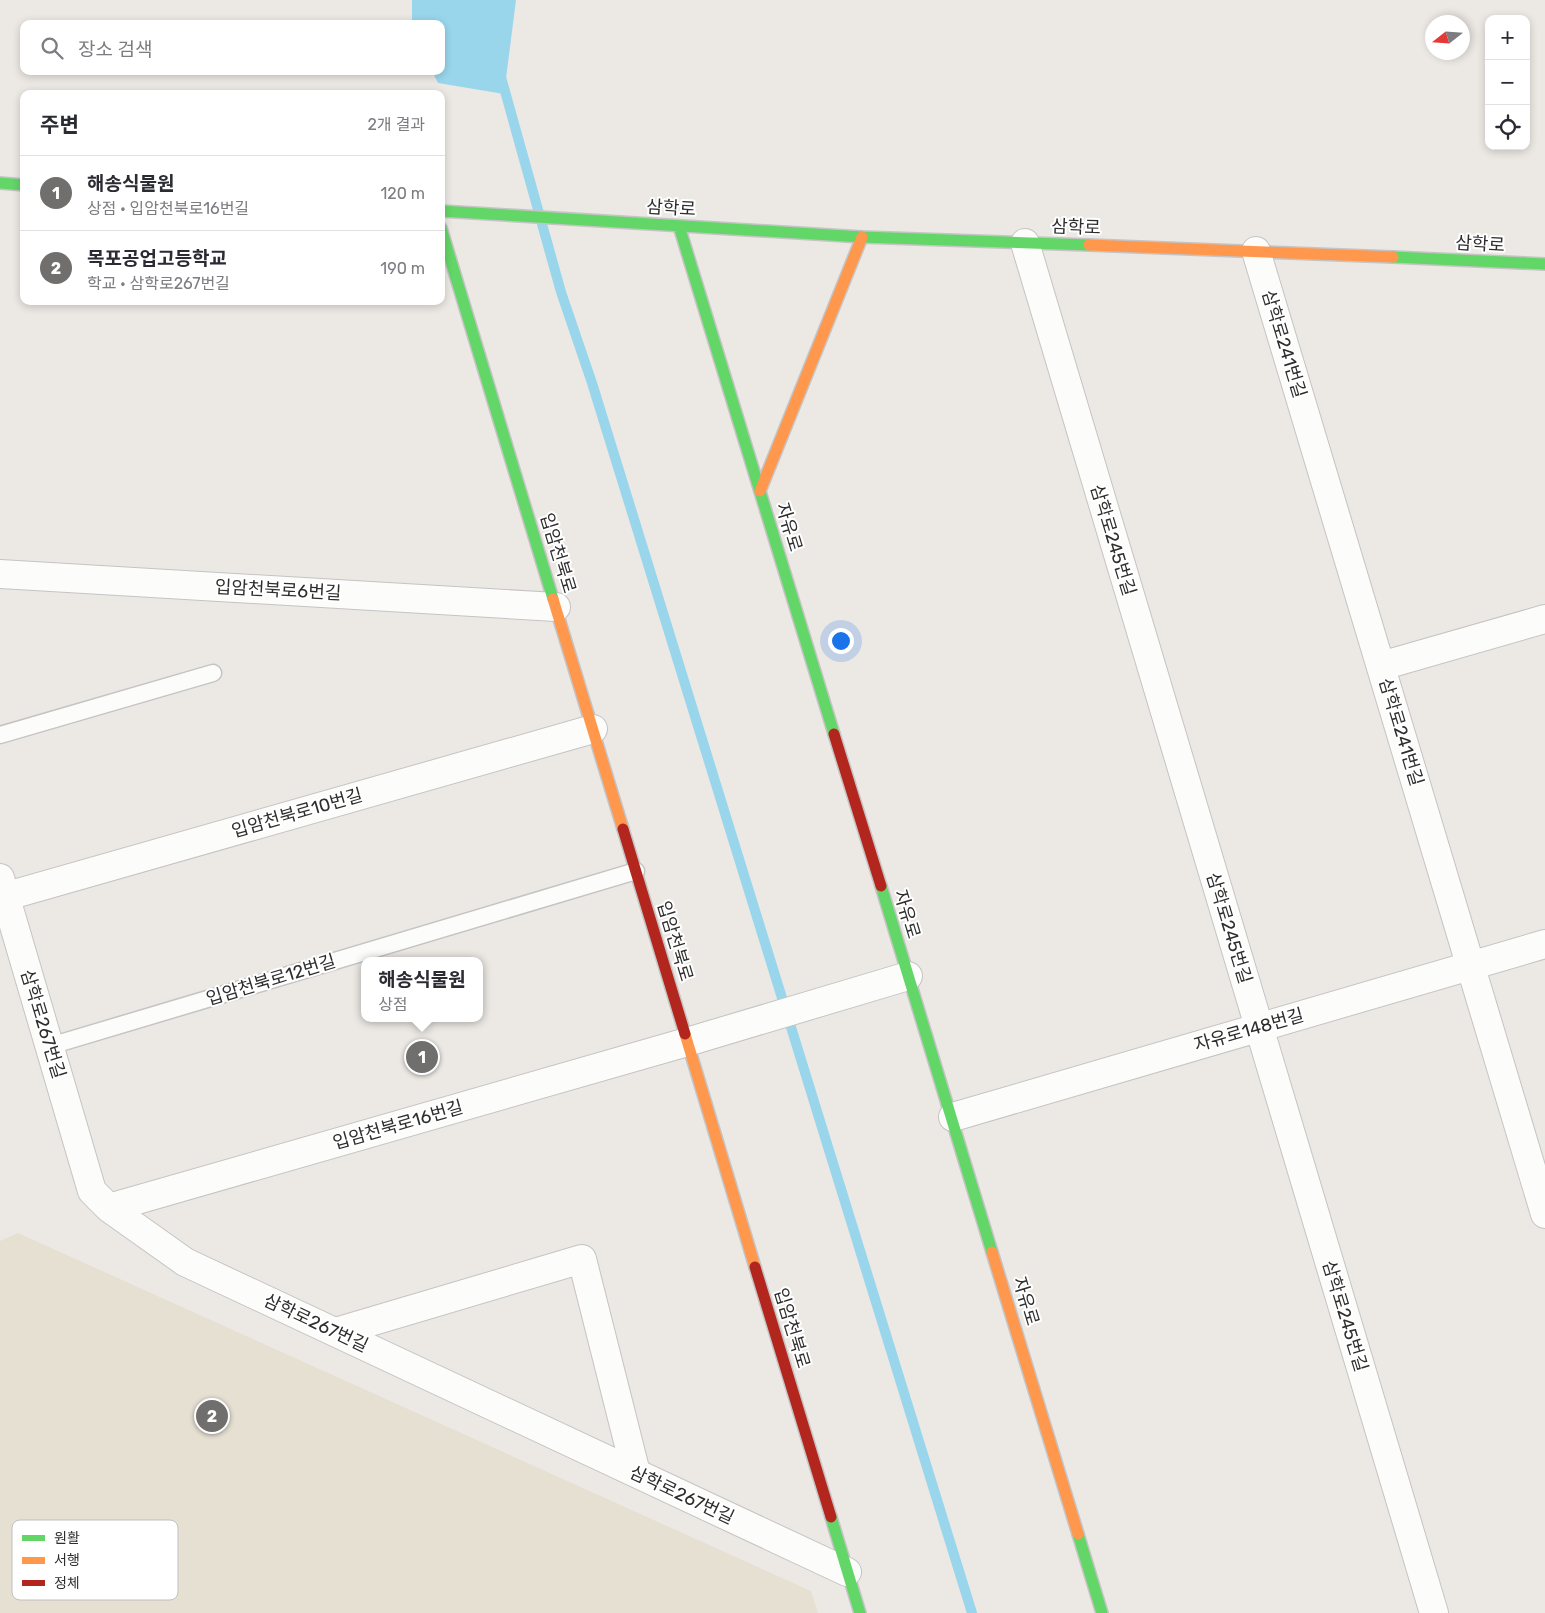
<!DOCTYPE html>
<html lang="ko">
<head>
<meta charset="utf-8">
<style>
  :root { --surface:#fff; --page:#f7f7f7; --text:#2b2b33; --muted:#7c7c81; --line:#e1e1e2; --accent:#706f6e }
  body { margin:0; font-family:Rubik,"Noto Sans KR",sans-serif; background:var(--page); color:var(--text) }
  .controls { position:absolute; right:15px; top:15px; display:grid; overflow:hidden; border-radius:10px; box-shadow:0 2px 8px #0003 }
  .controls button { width:45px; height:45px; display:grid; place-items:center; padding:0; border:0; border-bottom:1px solid var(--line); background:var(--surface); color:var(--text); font:25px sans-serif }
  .compass { position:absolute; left:1425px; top:15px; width:45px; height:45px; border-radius:50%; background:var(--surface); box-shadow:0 2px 8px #0003; rotate:253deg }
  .you { position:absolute; left:840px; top:640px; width:18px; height:18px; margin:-12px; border:4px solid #fff; border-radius:50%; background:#1a73e8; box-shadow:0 0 0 8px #1a73e833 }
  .badge { display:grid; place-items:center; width:32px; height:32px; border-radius:50%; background:var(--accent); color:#fff; font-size:16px; font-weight:700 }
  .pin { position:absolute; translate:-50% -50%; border:2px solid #fff; box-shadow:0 1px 5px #0006 }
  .popup { position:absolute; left:361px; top:957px; width:122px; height:65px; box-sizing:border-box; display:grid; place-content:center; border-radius:10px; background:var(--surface); filter:drop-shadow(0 1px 4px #0005); font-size:16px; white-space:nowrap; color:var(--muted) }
  .popup b { font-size:19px; color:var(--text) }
  .popup::after { content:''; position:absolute; left:50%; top:100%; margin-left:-10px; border:10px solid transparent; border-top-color:var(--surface) }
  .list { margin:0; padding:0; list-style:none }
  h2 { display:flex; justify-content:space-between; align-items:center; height:65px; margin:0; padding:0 20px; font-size:21px }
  h2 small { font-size:16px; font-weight:400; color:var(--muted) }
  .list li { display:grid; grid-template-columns:32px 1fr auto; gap:15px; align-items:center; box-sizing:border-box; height:75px; padding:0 20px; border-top:1px solid var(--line) }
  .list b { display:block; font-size:19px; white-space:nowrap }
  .list p { margin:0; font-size:16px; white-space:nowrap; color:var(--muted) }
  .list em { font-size:16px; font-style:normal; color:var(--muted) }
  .icon { flex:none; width:28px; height:28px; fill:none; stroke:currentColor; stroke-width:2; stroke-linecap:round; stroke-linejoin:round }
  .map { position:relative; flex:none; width:1545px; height:1613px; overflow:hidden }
  .search { position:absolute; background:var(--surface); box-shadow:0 2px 8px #0003; left:20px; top:20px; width:425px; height:55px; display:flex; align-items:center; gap:12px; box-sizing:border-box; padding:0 18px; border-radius:10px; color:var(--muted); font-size:19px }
  .panel { position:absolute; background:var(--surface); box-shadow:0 2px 8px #0003; left:20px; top:90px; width:425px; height:215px; border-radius:10px }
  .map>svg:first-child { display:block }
  .education { fill:#e6e0d3 }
  .water { fill:#99d6ec }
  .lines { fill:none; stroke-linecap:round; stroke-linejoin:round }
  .stream { stroke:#99d6ec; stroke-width:10 }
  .lane-casing { stroke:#c5c4c5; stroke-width:19 }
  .street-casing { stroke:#c5c4c5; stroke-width:30 }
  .fast-casing { stroke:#c5c4c5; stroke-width:14 }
  .slow-casing { stroke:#c5c4c5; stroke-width:14 }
  .jam-casing { stroke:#c5c4c5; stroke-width:14 }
  .lane { stroke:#fcfcfb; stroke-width:16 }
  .street { stroke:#fcfcfb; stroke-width:28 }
  .fast { stroke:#63d668; stroke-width:11 }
  .slow { stroke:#ff974d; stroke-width:11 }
  .jam { stroke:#b3261e; stroke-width:11 }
  .labels { text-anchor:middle; stroke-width:4; stroke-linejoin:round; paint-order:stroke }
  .street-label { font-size:18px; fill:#2e2e2e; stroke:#fff }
  .key { fill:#fff; stroke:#c0c0c0; stroke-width:1 }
  .key-label { font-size:14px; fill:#2e2e2e }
</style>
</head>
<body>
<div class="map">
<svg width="1545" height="1613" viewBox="0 0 1545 1613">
  <rect width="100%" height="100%" fill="#ece8e4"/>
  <path class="education" d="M18,1233L811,1591L818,1613H0V1241Z"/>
  <path class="water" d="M412,0H516L504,94L438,83L432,71H441V24H412Z"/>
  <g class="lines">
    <path class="stream" d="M501,77L561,292L592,383L972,1613"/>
    <g class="lane-casing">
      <path id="lane" d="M0,735L213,673
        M50,1046L636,871"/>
    </g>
    <g class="street-casing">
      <path id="street" d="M1025,243L1434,1613
        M1256,251L1545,1214
        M0,574L556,607
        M1381,666L1545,619
        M0,878L92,1191L109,1208L185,1262L847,1572
        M0,898L593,729
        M953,1117L1545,944
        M109,1208L687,1042L908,976
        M336,1332L582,1259L636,1473"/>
    </g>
    <g class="fast-casing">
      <path id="fast" d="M0,183L24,185
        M441,211L862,237L1089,245
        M679,226L834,734
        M441,228L553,599
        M1393,257L1545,264
        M881,886L992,1252
        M831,1517L860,1613
        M1078,1534L1102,1613"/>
    </g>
    <g class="slow-casing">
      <path id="slow" d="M1089,245L1393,257
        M760,491L862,237
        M553,599L623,829
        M685,1034L755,1267
        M992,1252L1078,1534"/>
    </g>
    <g class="jam-casing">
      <path id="jam" d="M834,734L881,886
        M623,829L685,1034
        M755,1267L831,1517"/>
    </g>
    <use href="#lane" class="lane"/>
    <use href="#street" class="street"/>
    <use href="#fast" class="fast"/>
    <use href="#slow" class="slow"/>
    <use href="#jam" class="jam"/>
  </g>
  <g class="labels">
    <g class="street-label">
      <text transform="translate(671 208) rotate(3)" y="6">삼학로</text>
      <text transform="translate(1076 227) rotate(2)" y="6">삼학로</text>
      <text transform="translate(1480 244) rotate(3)" y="6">삼학로</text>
      <text transform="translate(1284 344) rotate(73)" y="6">삼학로241번길</text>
      <text transform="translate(789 527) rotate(73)" y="6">자유로</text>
      <text transform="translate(1113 540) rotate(73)" y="6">삼학로245번길</text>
      <text transform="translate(558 553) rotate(73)" y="6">입암천북로</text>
      <text transform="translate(278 590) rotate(3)" y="6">입암천북로6번길</text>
      <text transform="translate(1401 732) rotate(73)" y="6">삼학로241번길</text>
      <text transform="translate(297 813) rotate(-16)" y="6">입암천북로10번길</text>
      <text transform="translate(907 914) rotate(73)" y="6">자유로</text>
      <text transform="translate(1229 928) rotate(73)" y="6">삼학로245번길</text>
      <text transform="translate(675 941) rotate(73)" y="6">입암천북로</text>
      <text transform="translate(271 980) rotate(-17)" y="6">입암천북로12번길</text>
      <text transform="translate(43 1024) rotate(73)" y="6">삼학로267번길</text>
      <text transform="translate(1249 1030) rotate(-16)" y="6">자유로148번길</text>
      <text transform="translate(398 1125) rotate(-16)" y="6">입암천북로16번길</text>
      <text transform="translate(1026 1301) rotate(73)" y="6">자유로</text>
      <text transform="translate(1345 1316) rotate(73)" y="6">삼학로245번길</text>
      <text transform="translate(316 1323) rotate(25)" y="6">삼학로267번길</text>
      <text transform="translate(792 1328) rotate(73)" y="6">입암천북로</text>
      <text transform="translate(682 1495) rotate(25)" y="6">삼학로267번길</text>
    </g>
  </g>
  <rect x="12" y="1520" width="166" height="80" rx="8" class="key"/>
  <rect x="22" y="1535" width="23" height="6" fill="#63d668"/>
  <rect x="22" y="1557" width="23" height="7" fill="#ff974d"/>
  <rect x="22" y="1580" width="23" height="6" fill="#b3261e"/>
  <g class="key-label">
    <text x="54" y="1543">원활</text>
    <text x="54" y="1565">서행</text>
    <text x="54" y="1588">정체</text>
  </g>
</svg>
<div class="controls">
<button>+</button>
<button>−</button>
<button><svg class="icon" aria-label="locate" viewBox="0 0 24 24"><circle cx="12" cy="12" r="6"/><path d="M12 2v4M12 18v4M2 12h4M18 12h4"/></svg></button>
</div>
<svg class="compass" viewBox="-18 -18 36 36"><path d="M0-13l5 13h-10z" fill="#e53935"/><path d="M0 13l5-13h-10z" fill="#7c7c81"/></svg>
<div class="you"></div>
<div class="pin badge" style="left:422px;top:1057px">1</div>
<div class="popup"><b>해송식물원</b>상점</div>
<div class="pin badge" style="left:212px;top:1416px">2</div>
<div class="search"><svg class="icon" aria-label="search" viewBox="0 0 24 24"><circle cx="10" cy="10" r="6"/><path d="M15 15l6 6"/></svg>장소 검색</div>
<section class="panel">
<h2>주변<small>2개 결과</small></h2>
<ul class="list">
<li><span class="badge">1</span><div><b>해송식물원</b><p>상점 · 입암천북로16번길</p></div><em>120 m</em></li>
<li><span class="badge">2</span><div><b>목포공업고등학교</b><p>학교 · 삼학로267번길</p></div><em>190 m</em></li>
</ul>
</section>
</div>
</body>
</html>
